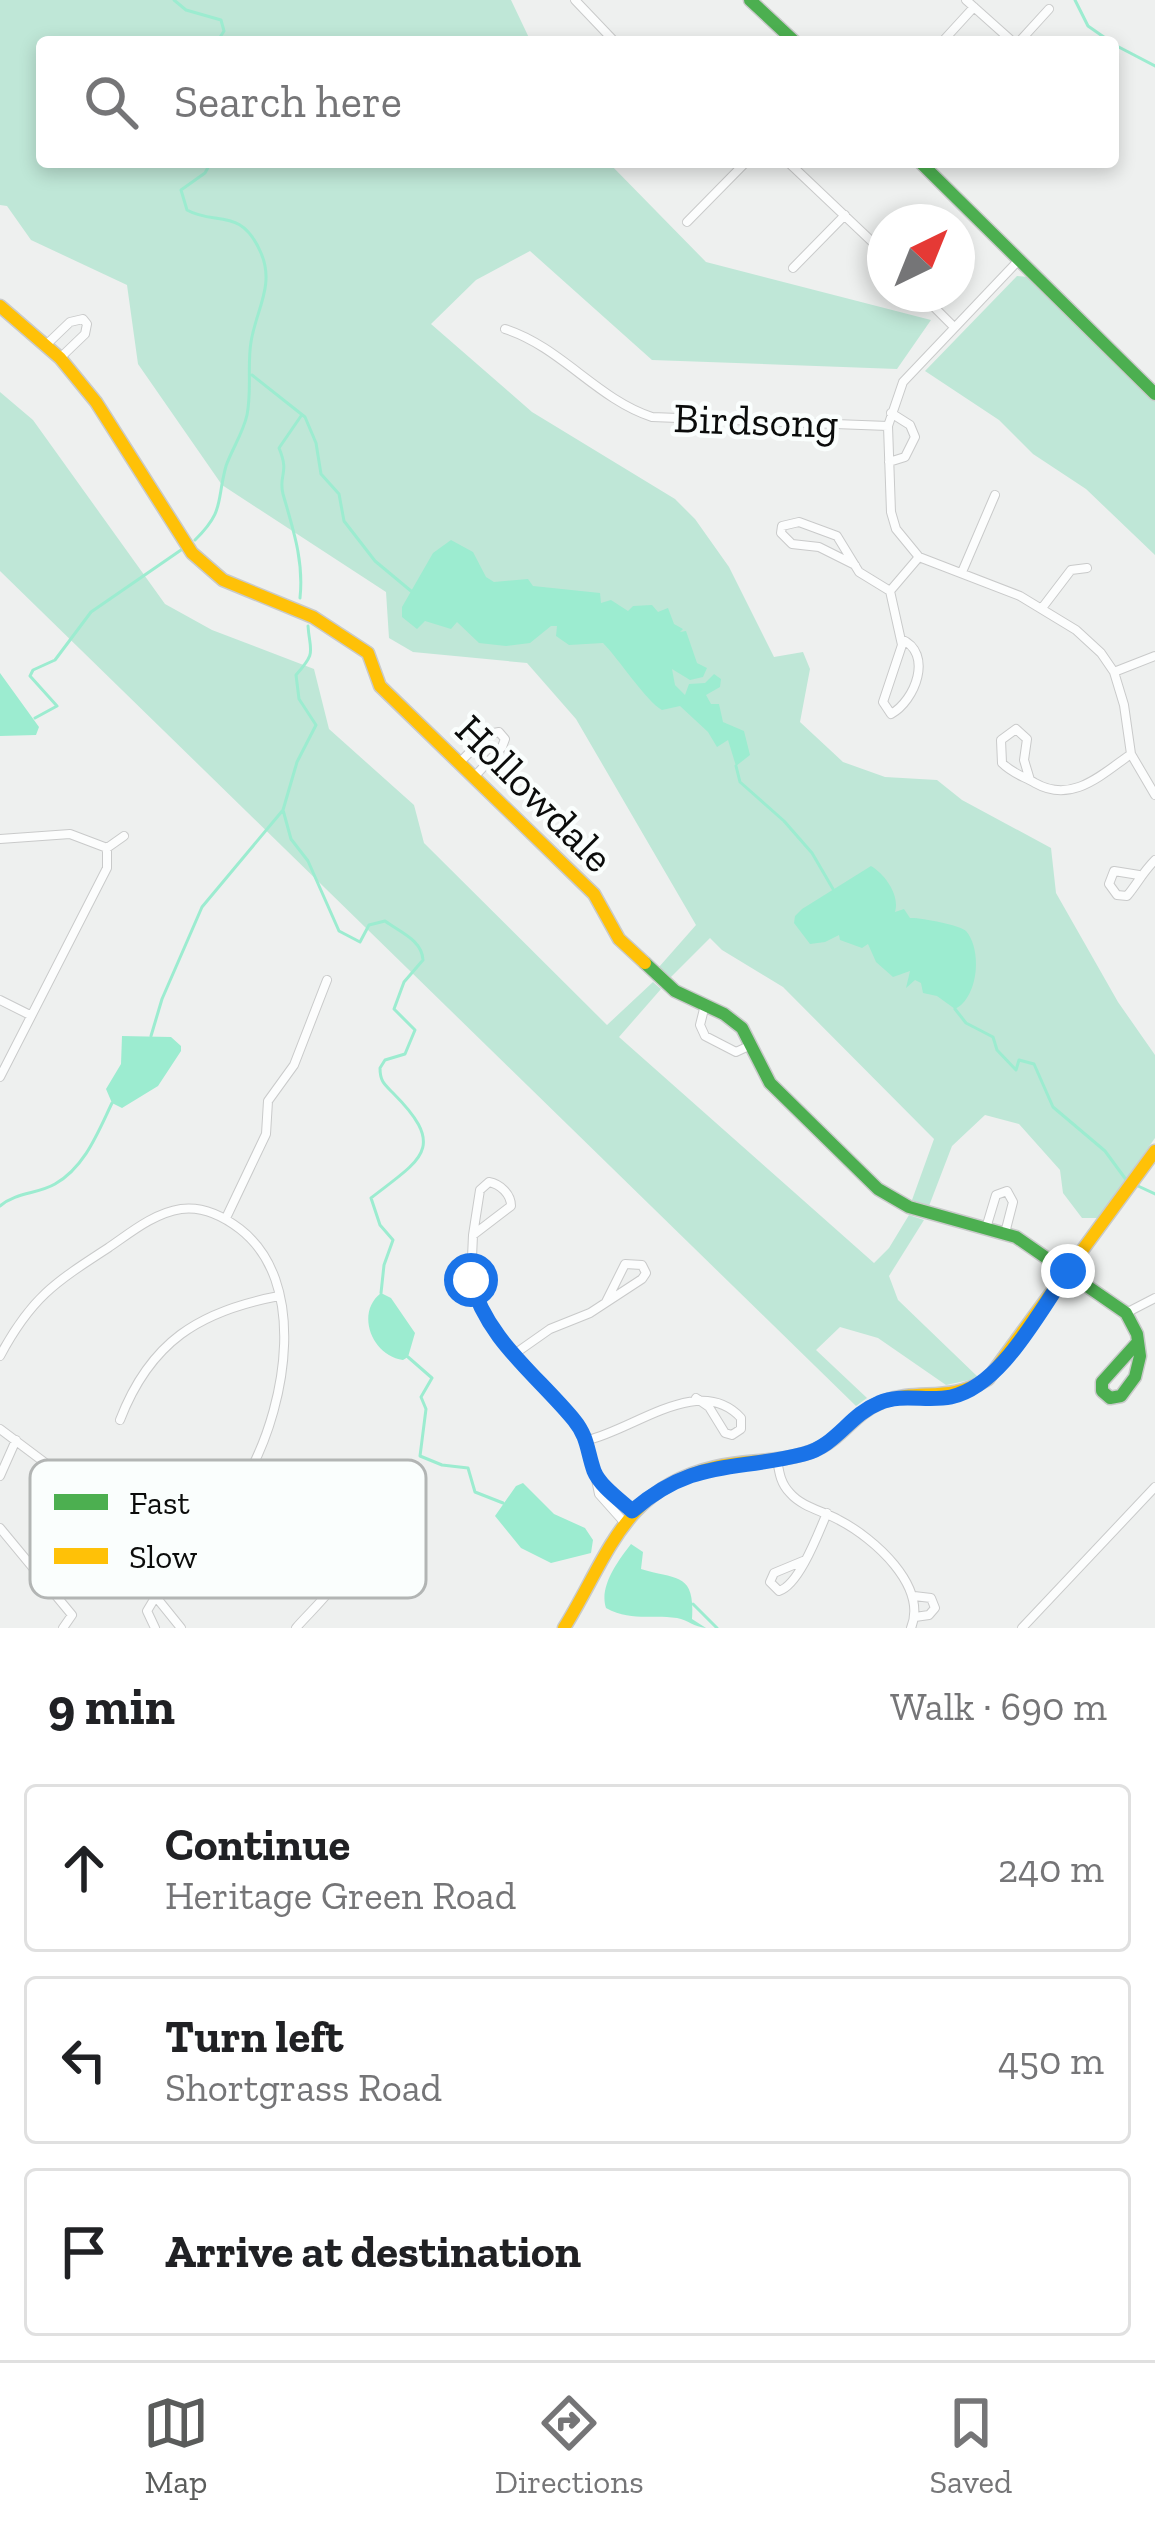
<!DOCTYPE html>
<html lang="en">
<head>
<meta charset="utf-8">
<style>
  :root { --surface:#fff; --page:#f2f2f2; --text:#202124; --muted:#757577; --line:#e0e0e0; --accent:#5a5c5b }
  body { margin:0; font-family:"Zilla Slab",serif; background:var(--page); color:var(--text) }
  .compass { position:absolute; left:867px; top:204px; width:108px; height:108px; border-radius:50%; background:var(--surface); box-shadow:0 6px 18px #0003; rotate:43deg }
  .stop { position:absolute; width:36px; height:36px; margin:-27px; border:9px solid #1a73e8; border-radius:50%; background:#fff }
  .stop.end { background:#1a73e8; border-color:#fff; box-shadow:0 3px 12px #0008 }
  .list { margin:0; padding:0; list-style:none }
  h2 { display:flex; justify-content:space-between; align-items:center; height:156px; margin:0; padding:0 48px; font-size:51px }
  h2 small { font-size:39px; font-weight:400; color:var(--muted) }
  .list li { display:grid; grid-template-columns:78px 1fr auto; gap:36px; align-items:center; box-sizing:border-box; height:168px; margin:0 24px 24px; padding:0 24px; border:3px solid var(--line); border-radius:12px }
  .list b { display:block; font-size:45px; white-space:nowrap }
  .list p { margin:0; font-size:39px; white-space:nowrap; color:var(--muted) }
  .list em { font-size:39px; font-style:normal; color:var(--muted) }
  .icon { flex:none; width:66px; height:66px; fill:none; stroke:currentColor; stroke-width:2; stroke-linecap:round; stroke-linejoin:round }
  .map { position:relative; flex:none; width:1155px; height:1628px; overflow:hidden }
  .search { position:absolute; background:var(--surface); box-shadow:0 6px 18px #0003; left:36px; right:36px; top:36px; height:132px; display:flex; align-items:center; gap:30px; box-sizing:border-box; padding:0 42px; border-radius:12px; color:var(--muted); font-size:45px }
  .sheet { height:732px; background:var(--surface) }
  nav { display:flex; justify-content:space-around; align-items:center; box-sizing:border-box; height:168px; border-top:3px solid var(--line); background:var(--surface); font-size:33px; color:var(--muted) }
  nav a { display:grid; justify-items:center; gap:6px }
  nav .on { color:var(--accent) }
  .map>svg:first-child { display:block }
  .green { fill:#bfe7d7 }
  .water { fill:#9cecd0 }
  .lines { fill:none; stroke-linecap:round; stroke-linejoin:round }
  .stream { stroke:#9cecd0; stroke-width:3 }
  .street-casing { stroke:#c9caca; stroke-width:10 }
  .fast-casing { stroke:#c9caca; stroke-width:15 }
  .slow-casing { stroke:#c9caca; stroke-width:15 }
  .street { stroke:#fcfdfd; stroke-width:8 }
  .fast { stroke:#4caf50; stroke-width:12 }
  .slow { stroke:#ffc107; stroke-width:12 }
  .route { stroke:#1a73e8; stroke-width:15 }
  .labels { text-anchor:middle; stroke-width:9; stroke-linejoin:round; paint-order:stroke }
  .street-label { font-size:42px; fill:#0b0c0b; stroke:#fafefd }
  .key { fill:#fafefd; stroke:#b2b5b4; stroke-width:3 }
  .key-label { font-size:33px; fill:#0b0c0b }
</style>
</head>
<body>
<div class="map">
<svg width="1155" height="1628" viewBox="0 0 1155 1628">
  <rect width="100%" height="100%" fill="#eef0ef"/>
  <path class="green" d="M0,0H511L531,42H42V162H608L706,262L931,320L897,369L652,360L530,251L476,280L431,324L532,412L675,499L695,519L729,567L774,657L803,652L810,669L800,722L843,762L885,777L937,780L962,800L1051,848L1056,893L1118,1002L1155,1055V1138L1099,1218H1082L1063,1193L1060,1170L1019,1124L985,1115L952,1146L929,1206L912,1200L934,1139L783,987L722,950L710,938L670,978L659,967L696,925L576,719L527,663L413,652L389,638L386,592L222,485L138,364L127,285L31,240L7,206L0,205Z
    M1017,276L1029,277L1155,400V555L1086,489L1033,454L999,420L925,371Z
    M0,392L33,420L165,604L212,630L314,669L329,729L414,805L424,843L607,1025L653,982L661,989L619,1037L874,1263L889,1248L909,1215L924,1220L889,1276L898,1300L979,1378L946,1385L878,1338L840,1327L816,1350L867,1398L856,1406L0,571Z"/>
  <path class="water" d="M451,540L473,552L486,577L494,582L528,579L533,586L600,593L601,603L611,600L628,611L633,606L652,605L658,612L668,608L674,624L683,629L680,632L686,631L697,663L707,668L703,677L690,680L672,669L675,685L685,695L689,684L705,683L714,674L721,679L720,687L706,695L711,704H719L723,722L744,731L750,755L736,766L728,740L717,747L708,732L680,706L662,710C647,702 618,658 603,643L569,645L556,636L557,626H551L530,643L506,646L479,643L457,622L451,629L425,621L417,629L402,617V607L433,553Z
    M0,673L39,727L36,735L0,736Z
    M871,866C886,875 900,896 895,912L904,909L910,918C918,917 961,925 966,931C982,949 979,997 955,1009L937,996L923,993L921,983L915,980L906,988L910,971L893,977L876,962L868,944L862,948L840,940L839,935L825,942L810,944L794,923L795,916L802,909Z
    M122,1036L171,1037L181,1046V1051L158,1086L122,1108L112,1103L106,1089L121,1064Z
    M381,1293L391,1298L415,1333L408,1357L403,1360C372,1356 355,1313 381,1293Z
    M523,1483L554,1514L585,1528L593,1540L591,1553L551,1563L521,1548L495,1516L516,1486Z
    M631,1544L643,1552L641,1569C677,1580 695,1572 692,1619L706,1628C694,1627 688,1620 677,1618C651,1614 632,1622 606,1608C599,1587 617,1562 631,1544Z"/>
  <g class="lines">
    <path class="stream" d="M174,0L186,10L221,20L224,31L217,42
      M1075,0L1088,26L1111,42
      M1113,44L1155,66
      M252,375L305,417L316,443L321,474L339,494L344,521L375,561L411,591
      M195,540C225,510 216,503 226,466C232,449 243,433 247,415C252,390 247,366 251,342C256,310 275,285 261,253C241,206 215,226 187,210L181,190L205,173L211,162
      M300,598C304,561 293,529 283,494C278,475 290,474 279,448L301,416
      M35,718L57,706L30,676L33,670L55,660L91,612L181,550
      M736,766L740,782L784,821L812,853L833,889
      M283,810L291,839L308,861L339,931L360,942L369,925L385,921C400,932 422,940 423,960L404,982L394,1009L415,1030L405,1054L385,1060L380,1068C380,1081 384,1084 393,1093C448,1148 421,1159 371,1198L380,1225L393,1240L384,1265L381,1293
      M955,1009L966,1023L993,1037L997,1050L1016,1070L1019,1060L1034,1064L1053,1107L1105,1151L1127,1181
      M151,1036L162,999L202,907L283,810L297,762L316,725L299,699L296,675C317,651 310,653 308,626
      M1138,1186L1155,1194
      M0,1206C16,1192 38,1194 55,1184C85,1167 98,1132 112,1103
      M408,1357L432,1378L421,1397L426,1409L420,1456L442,1465L468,1468L475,1492L503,1503
      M693,1604L717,1628"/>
    <g class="street-casing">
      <path id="street" d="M575,0L615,42
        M966,0L1013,42
        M942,42L974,7
        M1019,42L1049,9
        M788,162L885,254
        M687,222L746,162
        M1018,261L903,382L888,426L891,512L896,529L919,557L1020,596L1076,630L1101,653L1114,672L1124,705L1131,754L1155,795
        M793,268L845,215
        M921,294L953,326
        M505,329C561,347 597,399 652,417L888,426
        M46,345L70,322L83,319L87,324L85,334L60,358
        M889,462L905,457L915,437L910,425L891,413
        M855,565L819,547L792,544L781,533L782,526L799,522L837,536L859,572L890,591
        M962,572L995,495
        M1042,608L1071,570L1087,568
        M901,639C934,653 915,701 891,714L883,702L902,645L890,591L919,557
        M1114,672L1155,656
        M459,763L488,734L499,732L505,739L502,747L474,777
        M1030,780L1024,760L1027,739L1016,729L1001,740L1002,763C1013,774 1023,776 1035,783C1072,804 1101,775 1131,754
        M0,839L70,834L107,848
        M1139,875L1114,871L1109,884L1117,895L1127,896C1137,884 1143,872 1155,860
        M0,1000L30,1015
        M705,1005L700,1025L705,1036L736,1052L751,1045
        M0,1077L107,868V848L124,836
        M226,1218L266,1134L268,1101L294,1065L327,980
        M986,1228L996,1195L1007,1191L1013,1202L1005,1233
        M473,1235L480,1190L489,1182C500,1184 511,1194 511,1206L473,1235L471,1280L476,1301L522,1367L573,1418L588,1440L599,1494L623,1521
        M1126,1313L1155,1298
        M513,1355L550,1329L590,1313L642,1279L646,1273L642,1265L625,1264L606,1302
        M0,1356C31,1298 54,1283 108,1248C130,1233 154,1213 181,1209C203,1206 223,1216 240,1229C308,1282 286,1402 251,1469C226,1517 189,1551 146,1583
        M120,1420C150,1342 199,1311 279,1296
        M0,1429L52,1468L181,1628
        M588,1440C635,1429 700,1373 741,1418V1429L732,1435L725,1433L709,1407L696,1398
        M777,1459C779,1471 780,1483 790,1493C802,1507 823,1511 839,1520C874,1538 928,1586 911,1628
        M252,1467C287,1482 347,1510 346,1557C345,1582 311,1610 296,1628
        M0,1476L16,1440
        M596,1477L632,1511
        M0,1528L72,1615L63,1628
        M803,1561L774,1573L770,1582L779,1591C799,1585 818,1534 827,1513
        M914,1596L931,1598L935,1608L929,1615L915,1617
        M155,1628L147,1611L156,1596
        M1022,1628L1155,1487"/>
    </g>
    <g class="fast-casing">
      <path id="fast" d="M750,0L795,42
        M920,162L1155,394
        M645,963L675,991L724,1014L742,1028L770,1083L878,1189L909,1207L1016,1237L1126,1313L1137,1334L1140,1356L1135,1377L1121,1396L1110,1398L1102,1391V1382L1137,1343"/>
    </g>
    <g class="slow-casing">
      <path id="slow" d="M0,306L60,358L96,402L192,553L223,580L313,617L368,653L380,686L594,894L619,939L645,963
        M564,1628C608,1557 623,1488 715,1467C748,1459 783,1463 815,1450C841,1440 855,1412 882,1402C920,1387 946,1404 988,1379L1155,1151"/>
    </g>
    <use href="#street" class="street"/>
    <use href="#fast" class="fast"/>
    <use href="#slow" class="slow"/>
  </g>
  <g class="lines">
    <path class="route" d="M471,1280C486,1339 537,1375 574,1420C588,1437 587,1451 594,1471C600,1486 620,1500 632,1511C694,1458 733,1472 804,1454C836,1446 849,1415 879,1403C902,1393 927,1402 951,1397C1002,1386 1039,1311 1068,1271"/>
  </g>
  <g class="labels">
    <g class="street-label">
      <text transform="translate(756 420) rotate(2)" y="15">Birdsong</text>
      <text transform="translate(535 793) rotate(45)" y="15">Hollowdale</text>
    </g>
  </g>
  <rect x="30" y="1460" width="396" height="138" rx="18" class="key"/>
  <rect x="54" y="1494" width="54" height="16" fill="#4caf50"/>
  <rect x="54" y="1548" width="54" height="16" fill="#ffc107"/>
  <g class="key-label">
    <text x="129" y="1514">Fast</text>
    <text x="129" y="1568">Slow</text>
  </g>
</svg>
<svg class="compass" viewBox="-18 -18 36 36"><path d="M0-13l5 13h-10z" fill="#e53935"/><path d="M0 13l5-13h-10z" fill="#757577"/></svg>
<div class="stop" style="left:471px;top:1280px"></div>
<div class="stop end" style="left:1068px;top:1271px"></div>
<div class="search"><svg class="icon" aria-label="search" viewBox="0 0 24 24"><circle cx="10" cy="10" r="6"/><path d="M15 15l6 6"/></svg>Search here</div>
</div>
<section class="sheet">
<h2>9 min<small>Walk · 690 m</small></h2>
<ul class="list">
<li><svg class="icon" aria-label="ahead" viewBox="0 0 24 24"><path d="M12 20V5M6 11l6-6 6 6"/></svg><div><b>Continue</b><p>Heritage Green Road</p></div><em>240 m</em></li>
<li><svg class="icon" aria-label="left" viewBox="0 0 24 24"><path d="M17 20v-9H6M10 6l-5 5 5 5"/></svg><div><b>Turn left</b><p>Shortgrass Road</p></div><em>450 m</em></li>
<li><svg class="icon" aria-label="arrive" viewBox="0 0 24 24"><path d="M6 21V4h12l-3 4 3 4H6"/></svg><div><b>Arrive at destination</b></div></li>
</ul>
</section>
<nav>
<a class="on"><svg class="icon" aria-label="map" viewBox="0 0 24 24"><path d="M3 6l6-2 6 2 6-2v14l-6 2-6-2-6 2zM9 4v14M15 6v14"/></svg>Map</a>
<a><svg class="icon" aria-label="directions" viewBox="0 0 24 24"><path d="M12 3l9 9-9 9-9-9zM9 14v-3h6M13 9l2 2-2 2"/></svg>Directions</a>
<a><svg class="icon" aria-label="saved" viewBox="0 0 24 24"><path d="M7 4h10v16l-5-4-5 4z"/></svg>Saved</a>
</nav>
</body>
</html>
